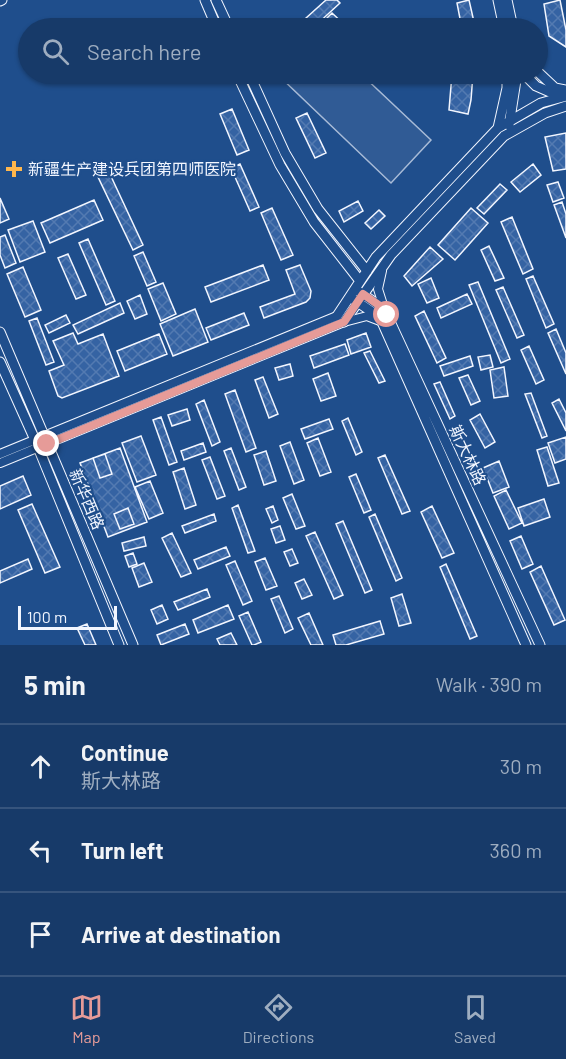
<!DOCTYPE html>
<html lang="en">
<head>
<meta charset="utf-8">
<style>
  :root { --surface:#173a69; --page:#244571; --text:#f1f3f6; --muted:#9eadc0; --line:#36547d; --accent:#e69b98 }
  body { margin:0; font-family:Barlow,"Noto Sans SC",sans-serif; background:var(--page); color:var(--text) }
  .scale { position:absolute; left:18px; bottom:15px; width:99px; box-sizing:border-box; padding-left:6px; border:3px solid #f2f6ff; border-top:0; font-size:16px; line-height:21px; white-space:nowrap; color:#f2f6ff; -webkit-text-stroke:4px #1f4e8c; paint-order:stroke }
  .stop { position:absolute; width:18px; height:18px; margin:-14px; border:4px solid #e69b98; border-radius:50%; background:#fff }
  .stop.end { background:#e69b98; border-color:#fff; box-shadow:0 2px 6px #0008 }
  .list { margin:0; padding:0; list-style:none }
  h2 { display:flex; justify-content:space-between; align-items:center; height:78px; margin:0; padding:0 24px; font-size:26px }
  h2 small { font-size:20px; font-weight:400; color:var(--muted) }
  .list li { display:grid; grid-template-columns:39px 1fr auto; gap:18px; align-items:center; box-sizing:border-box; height:84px; padding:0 24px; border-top:2px solid var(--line) }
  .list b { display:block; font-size:22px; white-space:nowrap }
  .list p { margin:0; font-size:20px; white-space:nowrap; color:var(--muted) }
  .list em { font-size:20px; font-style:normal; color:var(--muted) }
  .icon { flex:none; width:33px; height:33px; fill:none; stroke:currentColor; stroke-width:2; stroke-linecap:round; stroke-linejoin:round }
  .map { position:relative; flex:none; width:566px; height:645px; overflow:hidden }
  .search { position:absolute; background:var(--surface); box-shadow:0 2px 4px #0004; left:18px; right:18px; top:18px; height:66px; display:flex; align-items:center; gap:15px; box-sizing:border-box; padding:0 21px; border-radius:33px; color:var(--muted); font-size:22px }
  .sheet { height:330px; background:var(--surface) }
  nav { display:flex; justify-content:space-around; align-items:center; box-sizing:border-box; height:84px; border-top:2px solid var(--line); background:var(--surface); font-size:16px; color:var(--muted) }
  nav a { display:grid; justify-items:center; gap:3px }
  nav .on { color:var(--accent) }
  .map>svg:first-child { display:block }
  .built { fill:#305b95; stroke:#a8bbd7; stroke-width:1.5 }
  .building { fill:url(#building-cross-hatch); stroke:#f2f6ff; stroke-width:1.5 }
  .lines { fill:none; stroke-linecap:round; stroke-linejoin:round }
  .minor-casing { stroke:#f2f6ff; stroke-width:10 }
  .major-casing { stroke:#f2f6ff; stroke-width:11 }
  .minor { stroke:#1f4e8c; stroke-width:8 }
  .major { stroke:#1f4e8c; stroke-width:9 }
  .route { stroke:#e69b98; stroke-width:8 }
  .poi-dot { fill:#ffb74d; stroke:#1f4e8c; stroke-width:2 }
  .labels { text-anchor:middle; stroke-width:4.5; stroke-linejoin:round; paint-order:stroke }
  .poi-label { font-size:16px; fill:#f2f6ff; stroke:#1f4e8c; text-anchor:start }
  .street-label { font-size:16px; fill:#f2f6ff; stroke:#1f4e8c }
</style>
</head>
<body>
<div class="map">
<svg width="566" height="645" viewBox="0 0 566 645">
  <defs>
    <pattern id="building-cross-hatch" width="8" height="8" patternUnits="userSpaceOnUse" patternTransform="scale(1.5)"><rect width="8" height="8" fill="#3563a3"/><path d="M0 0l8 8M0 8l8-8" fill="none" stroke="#537ab1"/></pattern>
  </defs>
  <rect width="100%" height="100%" fill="#1f4e8c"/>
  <path class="built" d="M277,74H361L431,140L391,183Z"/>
  <path class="building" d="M326,0H337L340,3L314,27L306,18Z
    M469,0L474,22L461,24L457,3Z
    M560,0L566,30V47L549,36L544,4Z
    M332,13L348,28H329L323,22Z
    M452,74H473L471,100L468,114L449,110Z
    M232,109L249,150L237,155L220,114Z
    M307,113L326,153L315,158L296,118Z
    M566,133V169L553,171L545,137Z
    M240,164L259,207L250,211L231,168Z
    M533,164L541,175L520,192L511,182Z
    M109,172L143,245L133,250L98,177Z
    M558,182L564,198L553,202L547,185Z
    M500,184L507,190L484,214L477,208Z
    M0,198L9,219L0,223Z
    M94,200L103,220L50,243L41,223Z
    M358,201L363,211L344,222L339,211Z
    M562,202L566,214V238L554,205Z
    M272,208L293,255L281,260L261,213Z
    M471,208L488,223L455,260L438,245Z
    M379,210L385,216L371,229L365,223Z
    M512,217L533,269L523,274L501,222Z
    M33,221L45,252L20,262L8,230Z
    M5,235L16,263L5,268L0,255V237Z
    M88,239L115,301L106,305L79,243Z
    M489,246L504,278L495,281L481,250Z
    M430,247L443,259L412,286L404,276Z
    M143,252L156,282L147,286L134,256Z
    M68,254L86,295L76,299L58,258Z
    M263,265L269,280L211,302L205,287Z
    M300,265L311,291L310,298L306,302L264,318L260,307L295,294L286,270Z
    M23,267L41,310L25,317L7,274Z
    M533,276L554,324L546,328L526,279Z
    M431,278L439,298L427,303L418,284Z
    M478,282L510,359L501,363L469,285Z
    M163,283L176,314L161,321L148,289Z
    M503,287L524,335L517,338L496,290Z
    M467,294L472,304L441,318L437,308Z
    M140,295L147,314L135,319L127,301Z
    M120,303L124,313L78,334L73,325Z
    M195,309L208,342L173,356L160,324Z
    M424,311L446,358L437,363L415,316Z
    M244,313L249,325L211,340L206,328Z
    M66,315L70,323L49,333L45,325Z
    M37,318L54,362L46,365L29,321Z
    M556,329L566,353V374L548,333Z
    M73,333L78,344L103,334L119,376L62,398L58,396L49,371L64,365L53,341Z
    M366,333L371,347L351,354L347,340Z
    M159,334L167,354L125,371L117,351Z
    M345,344L349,355L314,368L310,356Z
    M529,346L544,380L536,384L521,350Z
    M370,351L385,381L379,383L364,353Z
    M490,355L493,367L481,370L478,357Z
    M470,356L473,366L444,376L440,366Z
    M290,364L293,376L279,380L275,368Z
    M504,367L508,396L494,398L490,370Z
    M328,373L336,396L321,401L313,379Z
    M468,375L480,401L471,405L459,378Z
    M263,377L278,414L269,418L255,380Z
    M440,382L455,416L450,419L434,384Z
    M235,390L256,448L246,452L225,394Z
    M531,393L547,436L542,438L525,394Z
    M559,399L566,413V431L552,403Z
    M204,400L220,442L212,446L196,404Z
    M187,409L190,420L172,426L168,415Z
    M480,414L495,442L485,448L470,420Z
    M161,417L177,462L169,465L153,420Z
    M348,418L362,452L356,455L342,421Z
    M329,419L333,429L305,439L301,429Z
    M141,436L156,475L137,482L122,443Z
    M566,437V459L555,463L548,443Z
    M318,438L331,472L320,476L307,443Z
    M290,442L304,480L294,484L280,446Z
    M203,443L206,452L184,460L181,451Z
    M547,447L559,483L548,486L537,450Z
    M120,448L147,522L108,537L80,463Z
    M231,448L246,487L239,490L224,451Z
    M266,451L276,481L264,485L254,455Z
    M105,454L112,474L100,478L93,458Z
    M385,455L410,511L402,514L378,458Z
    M210,457L225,496L217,499L202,460Z
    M499,461L509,487L493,493L483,468Z
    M184,468L196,505L185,509L173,472Z
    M356,474L371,510L364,513L349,477Z
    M23,476L31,495L0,509V486Z
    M150,481L163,513L149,519L135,487Z
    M506,490L522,523L509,529L494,496Z
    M292,494L305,526L296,529L283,498Z
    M544,499L550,517L524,526L518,508Z
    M32,504L60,567L45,573L18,510Z
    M238,505L255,551L248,553L232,508Z
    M273,506L278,520L272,523L266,509Z
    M432,506L454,553L442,558L421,512Z
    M128,508L134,524L120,529L114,514Z
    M214,514L216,521L185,533L182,526Z
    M375,514L402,578L396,581L369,517Z
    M343,521L372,590L365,593L336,524Z
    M280,526L285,540L276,543L271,529Z
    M315,532L343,595L334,599L306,536Z
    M172,533L191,573L181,577L162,538Z
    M521,536L533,564L522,569L510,541Z
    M144,537L146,546L124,551L122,543Z
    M226,547L230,556L198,569L194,560Z
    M292,549L298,563L290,566L284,552Z
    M133,553L137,564L129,567L125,556Z
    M265,558L277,586L266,590L255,562Z
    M28,559L32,569L0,583V571Z
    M235,561L252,601L243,605L226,565Z
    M144,563L152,582L139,587L132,568Z
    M446,564L477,636L470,639L440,567Z
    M541,566L565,620L554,625L530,572Z
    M304,579L312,595L302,599L295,583Z
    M207,589L210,597L178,610L174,602Z
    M402,594L411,623L399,626L391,598Z
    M279,596L293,629L285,633L271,599Z
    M162,605L168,619L157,624L151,610Z
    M228,605L234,619L198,633L193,620Z
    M248,612L261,642L254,645H252L239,616Z
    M309,613L323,645H311L298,618Z
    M380,621L384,634L346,645H336L333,635Z
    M87,624L96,645H85L77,628Z
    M185,624L189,634L161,645L157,635Z
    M231,633L237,645H220L217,639Z"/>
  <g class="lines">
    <g class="minor-casing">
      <path id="minor" d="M382,271L378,289L384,308
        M0,454L337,316
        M0,463L344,322L367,316L380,321"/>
    </g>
    <g class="major-casing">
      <path id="major" d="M205,0L217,28
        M216,0L229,28
        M498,0L504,28
        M507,0L513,28
        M0,1L2,0
        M538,72L555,88L566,90
        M237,74L280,165L314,222L360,281
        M249,74L285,153L318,209L367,271
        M524,74L536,86L561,97
        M509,125L517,74
        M498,128L507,88V74
        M355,289L380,306L387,315L540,645
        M350,297L375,314L382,322L526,645
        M337,316L376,257L498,128L541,103L566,96
        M344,322L391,255L504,136L545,113L566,106
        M0,332L133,645
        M0,362L35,440L119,645"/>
    </g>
    <use href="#minor" class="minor"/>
    <use href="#major" class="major"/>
  </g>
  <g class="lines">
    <path class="route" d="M47,444L344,322L363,294L380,306L387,315"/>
  </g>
  <path class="poi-dot" d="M11 160h6v6h6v6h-6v6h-6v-6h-6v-6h6z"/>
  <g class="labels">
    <g class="poi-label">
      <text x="28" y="175">新疆生产建设兵团第四师医院</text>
    </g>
    <g class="street-label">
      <text transform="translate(468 455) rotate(65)" y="6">斯大林路</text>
      <text transform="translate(87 499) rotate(67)" y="6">新华西路</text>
    </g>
  </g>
</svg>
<div class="scale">100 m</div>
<div class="stop" style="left:387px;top:315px"></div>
<div class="stop end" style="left:47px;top:444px"></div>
<div class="search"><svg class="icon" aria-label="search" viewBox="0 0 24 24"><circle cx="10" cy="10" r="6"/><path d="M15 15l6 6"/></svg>Search here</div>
</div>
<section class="sheet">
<h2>5 min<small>Walk · 390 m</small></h2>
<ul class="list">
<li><svg class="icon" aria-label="ahead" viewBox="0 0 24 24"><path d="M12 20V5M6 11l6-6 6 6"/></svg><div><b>Continue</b><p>斯大林路</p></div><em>30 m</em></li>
<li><svg class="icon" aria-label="left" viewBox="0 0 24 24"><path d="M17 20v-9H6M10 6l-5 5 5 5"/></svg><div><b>Turn left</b></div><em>360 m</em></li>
<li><svg class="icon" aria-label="arrive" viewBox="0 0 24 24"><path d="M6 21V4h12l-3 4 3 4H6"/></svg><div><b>Arrive at destination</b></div></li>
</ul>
</section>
<nav>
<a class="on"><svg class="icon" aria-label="map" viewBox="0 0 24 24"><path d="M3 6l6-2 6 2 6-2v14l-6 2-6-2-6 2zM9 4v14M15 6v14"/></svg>Map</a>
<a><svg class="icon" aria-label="directions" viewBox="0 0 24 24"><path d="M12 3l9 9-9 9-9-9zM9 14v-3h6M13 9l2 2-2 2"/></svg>Directions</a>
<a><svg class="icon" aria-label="saved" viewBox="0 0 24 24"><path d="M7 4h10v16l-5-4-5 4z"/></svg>Saved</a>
</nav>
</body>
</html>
